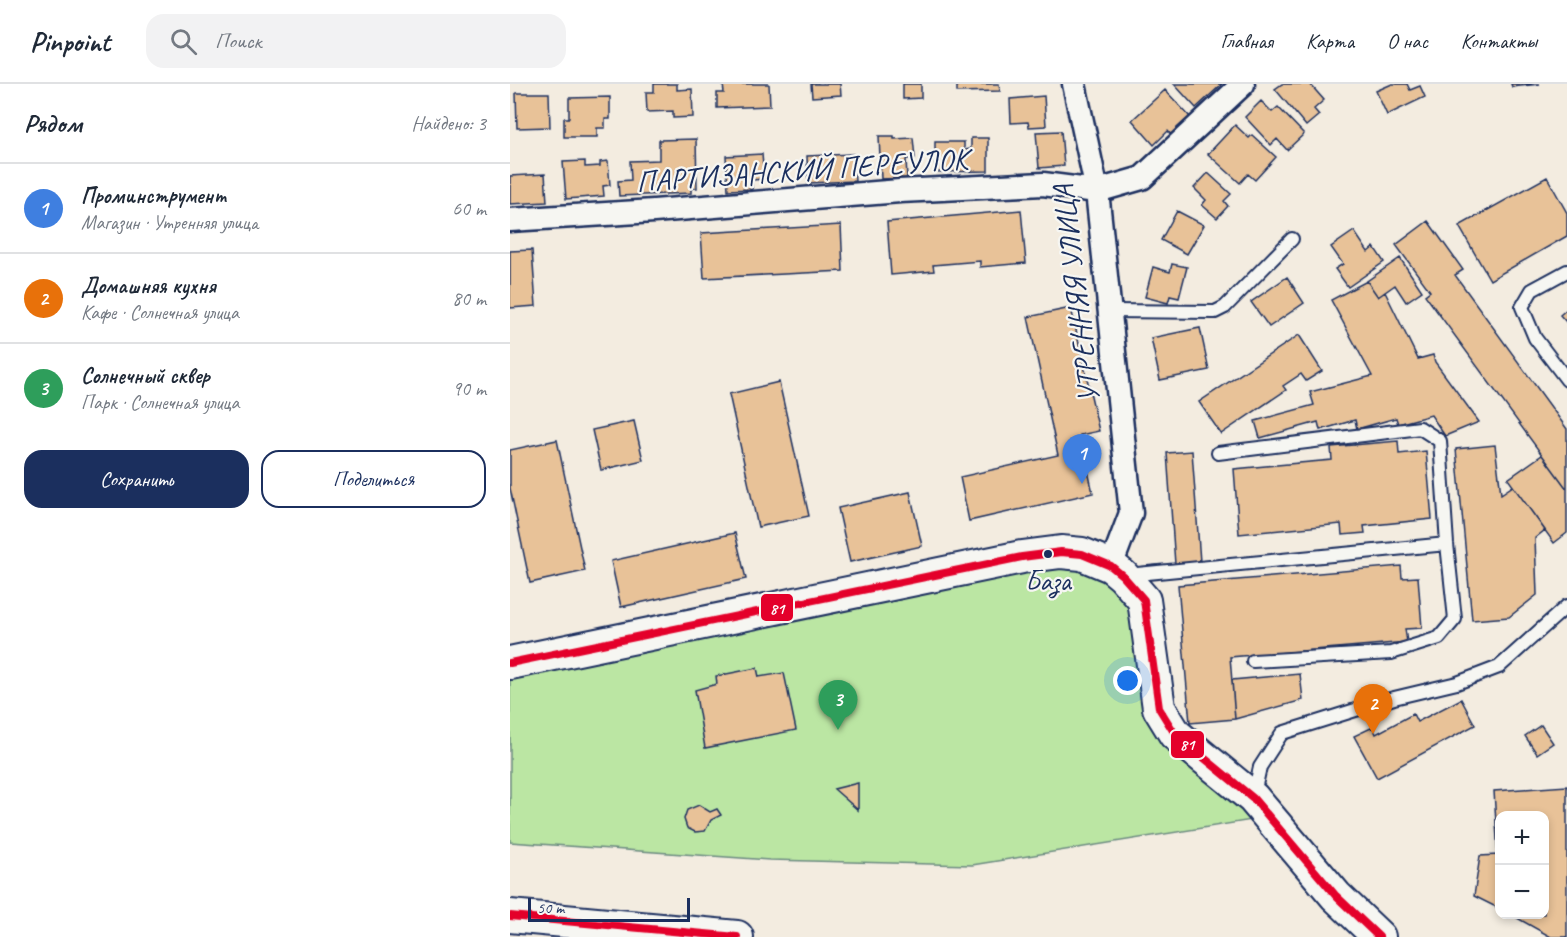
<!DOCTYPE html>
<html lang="ru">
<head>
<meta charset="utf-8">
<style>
  :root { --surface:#fff; --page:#f2f2f3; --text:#1f2937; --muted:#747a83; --line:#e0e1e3; --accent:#1b2f5e }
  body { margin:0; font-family:Caveat,sans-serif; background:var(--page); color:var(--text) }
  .controls { position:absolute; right:18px; bottom:18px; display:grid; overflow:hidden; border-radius:12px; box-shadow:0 3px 9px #0003 }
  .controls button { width:54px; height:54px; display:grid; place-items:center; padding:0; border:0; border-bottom:2px solid var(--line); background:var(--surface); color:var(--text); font:30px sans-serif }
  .scale { position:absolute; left:18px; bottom:15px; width:162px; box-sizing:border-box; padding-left:6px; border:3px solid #1b2f5e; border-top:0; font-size:16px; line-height:21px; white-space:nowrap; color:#1b2f5e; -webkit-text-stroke:4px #f6f6f2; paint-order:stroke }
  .you { position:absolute; left:618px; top:597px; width:21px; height:21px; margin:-15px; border:4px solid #fff; border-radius:50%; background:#1a73e8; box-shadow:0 0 0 9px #1a73e833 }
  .badge { display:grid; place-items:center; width:39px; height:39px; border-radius:50%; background:var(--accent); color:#fff; font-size:20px; font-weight:700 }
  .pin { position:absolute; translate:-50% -50px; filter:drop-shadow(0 2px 3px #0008) }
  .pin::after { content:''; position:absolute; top:32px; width:21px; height:18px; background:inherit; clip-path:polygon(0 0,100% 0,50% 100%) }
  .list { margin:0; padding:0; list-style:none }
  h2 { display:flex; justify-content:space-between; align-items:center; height:78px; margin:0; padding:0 24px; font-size:26px }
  h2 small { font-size:20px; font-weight:400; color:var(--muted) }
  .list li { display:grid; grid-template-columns:39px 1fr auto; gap:18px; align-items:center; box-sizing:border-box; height:90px; padding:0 24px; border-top:2px solid var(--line) }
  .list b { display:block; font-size:22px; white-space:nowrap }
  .list p { margin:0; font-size:20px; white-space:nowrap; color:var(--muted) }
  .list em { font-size:20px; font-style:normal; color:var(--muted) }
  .actions { display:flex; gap:12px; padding:18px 24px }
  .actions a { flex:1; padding:14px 0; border:2px solid var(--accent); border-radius:18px; text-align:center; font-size:21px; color:var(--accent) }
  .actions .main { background:var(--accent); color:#fff }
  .icon { flex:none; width:33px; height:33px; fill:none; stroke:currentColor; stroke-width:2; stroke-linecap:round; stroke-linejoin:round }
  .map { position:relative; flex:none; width:1057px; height:853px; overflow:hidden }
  header { display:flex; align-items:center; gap:36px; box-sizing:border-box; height:84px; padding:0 30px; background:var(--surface); border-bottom:2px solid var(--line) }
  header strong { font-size:28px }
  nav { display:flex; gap:33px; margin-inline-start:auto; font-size:21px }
  .search { width:420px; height:54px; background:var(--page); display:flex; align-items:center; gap:15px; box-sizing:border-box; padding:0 21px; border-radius:18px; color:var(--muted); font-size:22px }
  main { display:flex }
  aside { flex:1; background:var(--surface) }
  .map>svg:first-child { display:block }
  .green { fill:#bbe6a3; stroke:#6b8a80; stroke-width:1.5 }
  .building { fill:#e8c298; stroke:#1b2f5e; stroke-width:1.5 }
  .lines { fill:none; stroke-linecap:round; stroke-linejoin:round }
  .service-casing { stroke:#1b2f5e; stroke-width:16 }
  .minor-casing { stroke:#1b2f5e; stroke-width:27 }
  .secondary-casing { stroke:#1b2f5e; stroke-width:36 }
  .service { stroke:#f6f6f2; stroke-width:12 }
  .minor { stroke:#f6f6f2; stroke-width:22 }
  .secondary { stroke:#f6f6f2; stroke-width:32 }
  .bus-1-casing { stroke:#f6f6f2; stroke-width:12 }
  .bus-1 { stroke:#e4002b; stroke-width:8 }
  .bus-dot { fill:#1b2f5e; stroke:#f6f6f2; stroke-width:2 }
  .labels { text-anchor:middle; stroke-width:4.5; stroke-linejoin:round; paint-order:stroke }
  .bus-label { font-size:28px; fill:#1b2f5e; stroke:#f6f6f2 }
  .street-label { font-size:30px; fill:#1b2f5e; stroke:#f6f6f2 }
  .line-badge { stroke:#f6f6f2; stroke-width:2 }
  .badge-label { font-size:16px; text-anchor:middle; font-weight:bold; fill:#fff }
</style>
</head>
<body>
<header>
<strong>Pinpoint</strong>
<div class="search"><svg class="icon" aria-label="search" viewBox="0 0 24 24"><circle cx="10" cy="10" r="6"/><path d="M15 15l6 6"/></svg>Поиск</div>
<nav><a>Главная</a><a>Карта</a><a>О нас</a><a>Контакты</a></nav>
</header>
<main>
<aside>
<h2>Рядом<small>Найдено: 3</small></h2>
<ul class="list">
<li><span class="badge" style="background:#3f7fe0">1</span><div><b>Проминструмент</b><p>Магазин · Утренняя улица</p></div><em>60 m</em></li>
<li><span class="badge" style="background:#e8710a">2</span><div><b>Домашняя кухня</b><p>Кафе · Солнечная улица</p></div><em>80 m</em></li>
<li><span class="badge" style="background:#2e9e5b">3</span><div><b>Солнечный сквер</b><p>Парк · Солнечная улица</p></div><em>90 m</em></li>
</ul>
<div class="actions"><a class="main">Сохранить</a><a>Поделиться</a></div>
</aside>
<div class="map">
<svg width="1057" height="853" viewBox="0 0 1057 853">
  <rect width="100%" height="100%" fill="#f3ece0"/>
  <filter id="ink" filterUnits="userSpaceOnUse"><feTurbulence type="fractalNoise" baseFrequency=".0167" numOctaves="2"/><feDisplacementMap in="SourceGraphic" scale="12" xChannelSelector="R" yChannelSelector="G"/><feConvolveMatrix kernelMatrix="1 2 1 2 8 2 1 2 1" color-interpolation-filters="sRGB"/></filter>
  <g filter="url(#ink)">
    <path class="green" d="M574,482L618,514L646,629L729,713L742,736L462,781L260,776L0,758V589L509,483Z"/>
    <path class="building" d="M144,0H167V6L182,5L183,33L163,34V27L137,28L136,8H144Z
      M213,0H259L260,22L207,24V9H214Z
      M301,0H330L331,11L302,13Z
      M393,0H411V14L393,15Z
      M447,0H489L490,7L447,8Z
      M664,0H712L686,24Z
      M772,0H800L814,16L804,25L809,31L796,42L765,5Z
      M882,0H897L900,6L910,2L915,13L877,31L866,7Z
      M1001,0H1030L1002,3Z
      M655,6L681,34L662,52L658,47L644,61L622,36Z
      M6,9H39L40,43L7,44Z
      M534,12L536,42L519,43L518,38L501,39L500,15Z
      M100,13V35H95V44H87V53H54V34H59V14Z
      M751,17L762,28L768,23L794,50L777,66L767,55L761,61L735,33Z
      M725,41L739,54L742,51L766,73L745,96L738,90L730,99L698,70Z
      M551,47L554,82L529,84L526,48Z
      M369,52H384V55L403,54L405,74L396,75L397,94L371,95Z
      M461,54H478V87L425,88V58H454V66L461,65Z
      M186,55L187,104H181V109L109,112L108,97L121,96L120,77L149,76V56Z
      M252,70L254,95L242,96V105L218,106L216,72Z
      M343,70L345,97L298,99L297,72Z
      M75,77V83L90,82V78L98,77L100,101L93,102L94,112L56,115L53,78Z
      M698,89L721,110L714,117L718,122L707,134L692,121L696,116L684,104Z
      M35,90L37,118L0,120V92Z
      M1037,93L1057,129V152L980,196L949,142Z
      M511,126L516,179L470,183V177L423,181L424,187L381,191L377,138Z
      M667,127L694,141L677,170L651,156Z
      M918,137L953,186L945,191L1057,345V405L915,211L920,207L886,161Z
      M331,141L333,187L194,194L191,149Z
      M844,147L858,168L864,163L874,178L838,203L825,185L833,180L821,163Z
      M22,166L26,222L0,224V167Z
      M890,174L912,207L896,218L885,201L868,213L857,197Z
      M662,180L677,183L669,214L660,212L658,219L635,213L643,183L660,188Z
      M777,193L794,219L759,243L741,218Z
      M857,197L868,213L875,208L908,275L923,271L925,278L969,338L935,352L921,331L888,340L886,334L847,345L845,336L810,346L808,338L750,354L745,337L804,321L800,308L862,292L821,216Z
      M561,224L589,347L570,351L583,409L459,437L450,393L548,371L518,233Z
      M1057,225V239L1050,231Z
      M690,244L699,286L650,296L641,254Z
      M789,251L812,287L796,297L791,290L773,302L776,306L711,350L689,318Z
      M269,298L299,432L248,443L219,310Z
      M124,337L133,376L91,386L82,346Z
      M47,356L75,487L20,499L0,404V366Z
      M888,357L889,370L916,367L922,435L854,442L855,449L832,451L831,440L729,450L724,385L822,376L821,363Z
      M985,361L991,410L1003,402L1035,446L1025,454L1027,511L999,533L962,536L946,365Z
      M682,367L690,478L665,480L657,369Z
      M1032,371L1057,405V449L1044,459L998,395Z
      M400,408L412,462L340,478L328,424Z
      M225,449L236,495L111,523L101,477Z
      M891,482L892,494L908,493L912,544L895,545L897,558L720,573L725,635L680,639L668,501Z
      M247,584L249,593L274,589L286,646L195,664L185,606L207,600L206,592Z
      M790,590L793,616L725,635L722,596Z
      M951,615L965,641L867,694L844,652L863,643L866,650L903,630L907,638Z
      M1031,641L1043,659L1027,670L1015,652Z
      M348,699V726L324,705Z
      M1057,702V853H1041L1000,830H1034V732H990V825L964,812L970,772L988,771L984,707Z
      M189,721L200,728L207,725L211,731L201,736L195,747L185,748L177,744L174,735L177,726Z"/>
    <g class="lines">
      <g class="service-casing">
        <path id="service" d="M1057,187L1022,206L1012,223L1025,254L1057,296
          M600,227L705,228L715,223L782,155
          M708,369L910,344L930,357L937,460L945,535L929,554L881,569L743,577
          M617,491L937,460
          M744,710L750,683L772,649L884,614L947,599L989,583L1057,522"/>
      </g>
      <g class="minor-casing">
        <path id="minor" d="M564,0L587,107L621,429L601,482
          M0,136L144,127L390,107L533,100L587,107L632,94L733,0"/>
      </g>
      <g class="secondary-casing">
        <path id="secondary" d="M0,579L512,473L551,468L572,470L601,482L613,492L634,516L649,624L665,650L743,714L826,812L869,853
          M0,832L227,853"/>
      </g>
      <use href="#service" class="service"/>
      <use href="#minor" class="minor"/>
      <use href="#secondary" class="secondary"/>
      <g class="bus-1-casing">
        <path id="bus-1" d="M0,579L512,473L551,468L572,470L601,482L613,492L634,516L649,624L665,650L743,714L826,812L869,853
          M0,832L227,853"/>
      </g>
      <use href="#bus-1" class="bus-1"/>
    </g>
  </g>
  <circle class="bus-dot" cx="538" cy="470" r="5"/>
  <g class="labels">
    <g class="bus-label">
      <text x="538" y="506">База</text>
    </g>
    <g class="street-label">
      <text transform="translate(292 86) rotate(-4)" y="10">ПАРТИЗАНСКИЙ ПЕРЕУЛОК</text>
      <text transform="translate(566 210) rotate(-97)" y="10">УТРЕННЯЯ УЛИЦА</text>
    </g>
  </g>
  <g class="line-badge">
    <rect x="250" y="509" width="34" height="29" rx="6" fill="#e4002b"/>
    <rect x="660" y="646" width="35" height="29" rx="6" fill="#e4002b"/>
  </g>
  <g class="badge-label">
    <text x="267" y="530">81</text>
    <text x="677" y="666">81</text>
  </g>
</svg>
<div class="controls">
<button>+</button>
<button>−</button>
</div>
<div class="scale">50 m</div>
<div class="you"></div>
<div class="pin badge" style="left:572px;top:400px;background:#3f7fe0">1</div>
<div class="pin badge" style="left:863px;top:650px;background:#e8710a">2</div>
<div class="pin badge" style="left:328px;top:646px;background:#2e9e5b">3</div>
</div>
</main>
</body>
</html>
